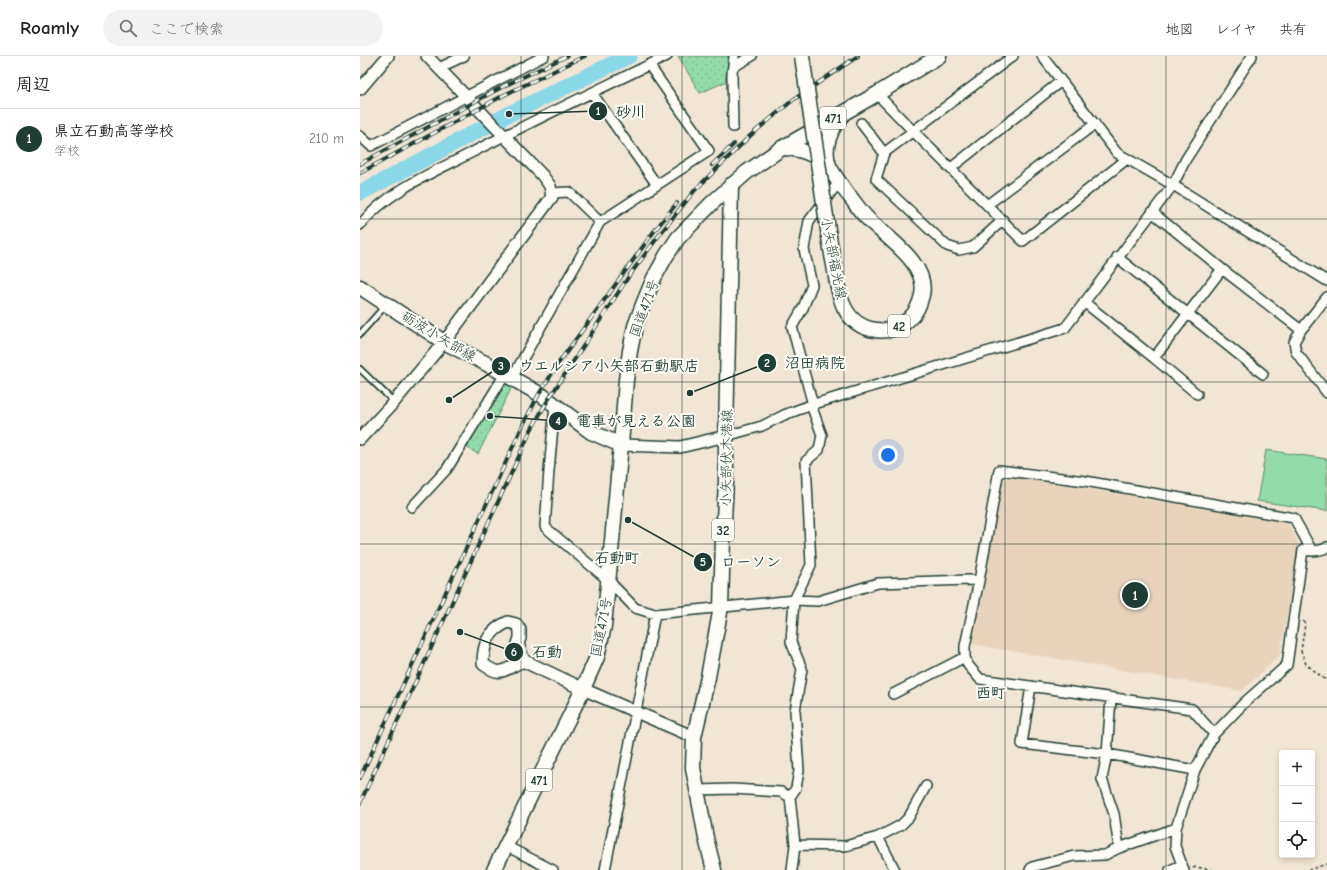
<!DOCTYPE html>
<html lang="ja">
<head>
<meta charset="utf-8">
<style>
  :root { --surface:#fff; --page:#f2f2f2; --text:#222; --muted:#767676; --line:#e0e0e0; --accent:#1f3d34 }
  body { margin:0; font-family:"Comic Neue","Klee One",sans-serif; background:var(--page); color:var(--text) }
  .controls { position:absolute; right:12px; bottom:12px; display:grid; overflow:hidden; border-radius:4px; box-shadow:0 2px 6px #0003 }
  .controls button { width:36px; height:36px; display:grid; place-items:center; padding:0; border:0; border-bottom:1px solid var(--line); background:var(--surface); color:var(--text); font:20px sans-serif }
  .you { position:absolute; left:528px; top:399px; width:14px; height:14px; margin:-10px; border:3px solid #fff; border-radius:50%; background:#1a73e8; box-shadow:0 0 0 6px #1a73e833 }
  .badge { display:grid; place-items:center; width:26px; height:26px; border-radius:50%; background:var(--accent); color:#fff; font-size:13px; font-weight:700 }
  .pin { position:absolute; translate:-50% -50%; border:2px solid #fff; box-shadow:0 1px 4px #0006 }
  .list { margin:0; padding:0; list-style:none }
  h2 { display:flex; justify-content:space-between; align-items:center; height:52px; margin:0; padding:0 16px; font-size:17px }
  h2 small { font-size:13px; font-weight:400; color:var(--muted) }
  .list li { display:grid; grid-template-columns:26px 1fr auto; gap:12px; align-items:center; box-sizing:border-box; height:60px; padding:0 16px; border-top:1px solid var(--line) }
  .list b { display:block; font-size:15px; white-space:nowrap }
  .list p { margin:0; font-size:13px; white-space:nowrap; color:var(--muted) }
  .list em { font-size:13px; font-style:normal; color:var(--muted) }
  .icon { flex:none; width:22px; height:22px; fill:none; stroke:currentColor; stroke-width:2; stroke-linecap:round; stroke-linejoin:round }
  .map { position:relative; flex:none; width:967px; height:814px; overflow:hidden }
  header { display:flex; align-items:center; gap:24px; box-sizing:border-box; height:56px; padding:0 20px; background:var(--surface); border-bottom:1px solid var(--line) }
  header strong { font-size:19px }
  nav { display:flex; gap:22px; margin-inline-start:auto; font-size:14px }
  .search { width:280px; height:36px; background:var(--page); display:flex; align-items:center; gap:10px; box-sizing:border-box; padding:0 14px; border-radius:22px; color:var(--muted); font-size:15px }
  main { display:flex }
  aside { flex:1; background:var(--surface) }
  .map>svg:first-child { display:block }
  .built { fill:#e8d4bd }
  .park { fill:url(#park-dots); stroke:#598c6f }
  .pitch { fill:#93dbaa; stroke:#598c6f }
  .lines { fill:none; stroke-linecap:round; stroke-linejoin:round }
  .river { stroke:#89d7e7; stroke-width:16 }
  .service-casing { stroke:#1f3d34; stroke-width:8 }
  .minor-casing { stroke:#1f3d34; stroke-width:12 }
  .tertiary-casing { stroke:#1f3d34; stroke-width:14 }
  .secondary-casing { stroke:#1f3d34; stroke-width:15 }
  .primary-casing { stroke:#1f3d34; stroke-width:17 }
  .trunk-casing { stroke:#1f3d34; stroke-width:17 }
  .path { stroke:#1f3d34; stroke-width:1.5; stroke-dasharray:3 3; stroke-linecap:butt }
  .service { stroke:#fdfcf7; stroke-width:4.5 }
  .minor { stroke:#fdfcf7; stroke-width:9 }
  .tertiary { stroke:#fdfcf7; stroke-width:11 }
  .secondary { stroke:#fdfcf7; stroke-width:12 }
  .primary { stroke:#fdfcf7; stroke-width:14 }
  .trunk { stroke:#fdfcf7; stroke-width:14 }
  .rail-casing { stroke:#1f3d34; stroke-width:4 }
  .rail { stroke:#fdfcf7; stroke-width:2.5; stroke-dasharray:8; stroke-linecap:butt }
  .primary-bridge-casing { stroke:#1f3d34; stroke-width:17; stroke-linecap:butt }
  .primary-bridge { stroke:#fdfcf7; stroke-width:14 }
  .grid { fill:none; stroke:#1f3d34; stroke-width:1; stroke-opacity:0.55 }
  .labels { text-anchor:middle; stroke-width:4; stroke-linejoin:round; paint-order:stroke }
  .shield { fill:#fdfcf7; stroke:#62766e; stroke-width:1 }
  .shield-label { font-size:13px; font-weight:bold; fill:#1f3d34 }
  .street-label { font-size:14px; fill:#1f3d34; stroke:#fdfcf7 }
  .neighbourhood-label { font-size:15px; font-weight:bold; fill:#1f3d34; stroke:#fdfcf7 }
  .leader { fill:none; stroke:#1f3d34; stroke-width:1.5 }
  .callout-dot { fill:#1f3d34; stroke:#fdfcf7; stroke-width:1.5 }
  .mark-label { font-size:12px; text-anchor:middle; font-weight:bold; fill:#fff }
  .callout-label { font-size:15px; text-anchor:middle; font-weight:bold; fill:#1f3d34; stroke:#fdfcf7; stroke-width:4; stroke-linejoin:round; paint-order:stroke }
</style>
</head>
<body>
<header>
<strong>Roamly</strong>
<div class="search"><svg class="icon" aria-label="search" viewBox="0 0 24 24"><circle cx="10" cy="10" r="6"/><path d="M15 15l6 6"/></svg>ここで検索</div>
<nav><a>地図</a><a>レイヤ</a><a>共有</a></nav>
</header>
<main>
<aside>
<h2>周辺<small></small></h2>
<ul class="list">
<li><span class="badge">1</span><div><b>県立石動高等学校</b><p>学校</p></div><em>210 m</em></li>
</ul>
</aside>
<div class="map">
<svg width="967" height="814" viewBox="0 0 967 814">
  <defs>
    <pattern id="park-dots" width="8" height="8" patternUnits="userSpaceOnUse"><rect width="8" height="8" fill="#93dbaa"/><path d="M2 2h.1M6 6h.1" fill="none" stroke="#7ebd93" stroke-width="1.8" stroke-linecap="round"/></pattern>
  </defs>
  <rect width="100%" height="100%" fill="#f1e5d5"/>
  <filter id="ink" filterUnits="userSpaceOnUse"><feTurbulence type="fractalNoise" baseFrequency=".025" numOctaves="2"/><feDisplacementMap in="SourceGraphic" scale="8" xChannelSelector="R" yChannelSelector="G"/><feConvolveMatrix kernelMatrix="1 2 1 2 8 2 1 2 1" color-interpolation-filters="sRGB"/></filter>
  <g filter="url(#ink)">
    <path class="built" d="M650,420L927,466L939,489L920,599L882,635L611,588L642,426Z"/>
    <path class="park" d="M318,0H369L365,26L340,37Z
      M145,325L153,329L118,398L104,390Z"/>
    <path class="pitch" d="M906,394L967,403V455L897,445Z"/>
    <g class="lines">
      <path class="river" d="M0,137L149,58L269,0"/>
      <g class="service-casing">
        <path id="service" d="M0,278L25,250
          M0,313L34,346"/>
      </g>
      <g class="minor-casing">
        <path id="minor" d="M682,0L757,97L813,129L967,225
          M373,11L392,0
          M79,12L104,0
          M232,37L297,129
          M517,38L553,75L663,185L767,103
          M501,67L524,97
          M373,71L372,18L374,0
          M0,80L11,90L184,0
          M591,112L701,25
          M191,137L209,136L240,166
          M627,149L735,68
          M792,156L862,213L941,274
          M643,164L613,191L599,194L587,190L516,123L524,97L653,0
          M0,169C29,134 72,117 111,97C176,63 242,32 307,0
          M757,201L903,318
          M967,241L941,274L934,286L936,296L967,337
          M724,246L794,302L837,338
          M794,302L862,213
          M152,322L240,166L349,95L289,9
          M195,349L189,415L185,471L249,525L275,552L295,558L434,544L458,545L518,527L609,524L619,525
          M453,349L432,271L443,252L452,229L444,193L449,165L479,126
          M366,380L402,370L424,359L451,349L705,272L813,129L826,103L892,0
          M52,451L87,413L145,318
          M671,630L662,688L747,698L835,714
          M533,638L605,601
          M751,642L747,698L742,723L754,758L759,792
          M854,678L832,653L620,623L608,609L605,601V590L619,525L639,414L725,425L934,462L952,495
          M337,734L373,733L421,736L430,741
          M518,781L541,769L549,761L566,730
          M435,789L485,790L518,781L535,814
          M146,790L193,814
          M245,814L295,558
          M432,814L435,789L430,741L436,732L439,715L435,655L442,613L431,586L434,544L451,509L446,405L459,394L462,379L451,349
          M670,814L672,811L714,800L745,799L759,792L816,772
          M810,814L822,809
          M824,814L815,790L816,772L835,714L854,678L885,646L927,609L943,494C951,495 961,496 967,491"/>
      </g>
      <g class="tertiary-casing">
        <path id="tertiary" d="M0,33L28,0
          M0,383L34,346L84,286L192,141L190,130L182,119L67,0
          M261,389L320,391L366,380
          M148,566L156,568L160,574V582L158,588L164,605C144,612 143,623 123,608C123,588 128,575 148,566Z
          M223,633L334,681"/>
      </g>
      <g class="secondary-casing">
        <path id="secondary" d="M164,605L223,633"/>
      </g>
      <g class="primary-casing">
        <path id="primary" d="M422,92C438,92 454,98 466,108
          M467,167C469,181 471,195 474,209C478,236 482,270 516,274C528,276 540,272 549,263C556,257 560,248 562,239C569,207 525,181 506,161C499,154 494,145 487,137C481,129 475,121 470,112C461,93 471,71 484,57
          M0,231L84,286L127,308L183,340L231,376L261,389
          M354,814L346,782L333,712L334,681L348,621L361,551L363,482L366,426V380L371,129"/>
      </g>
      <g class="trunk-casing">
        <path id="trunk" d="M134,814L223,633L237,601L244,570L261,389L266,324L270,295L275,270L284,246L294,222L306,200L318,182L352,147L387,116L422,92L517,38L579,0"/>
      </g>
      <path class="path" d="M943,565L945,568L941,595L946,608L967,625
        M833,812L836,811L853,814
        M948,814L967,808"/>
      <use href="#service" class="service"/>
      <use href="#minor" class="minor"/>
      <use href="#tertiary" class="tertiary"/>
      <use href="#secondary" class="secondary"/>
      <use href="#primary" class="primary"/>
      <use href="#trunk" class="trunk"/>
      <g class="rail-casing">
        <path id="rail" d="M0,108L142,31L207,0
          M352,109L374,88
          M0,117L146,38L225,0
          M0,722L162,371L179,338L200,305L295,174L317,147
          M0,747L171,374L188,344L269,220L300,178L335,134L391,79L433,44L498,0"/>
      </g>
      <use href="#rail" class="rail"/>
      <g class="primary-bridge-casing">
        <path id="primary-bridge" d="M442,0L467,167"/>
      </g>
      <use href="#primary-bridge" class="primary-bridge"/>
    </g>
  </g>
  <path class="grid" d="M161,0V814M322,0V814M484,0V814M645,0V814M806,0V814M0,163H967M0,326H967M0,488H967M0,651H967"/>
  <g class="labels">
    <g class="shield">
      <rect x="460" y="51" width="26" height="22" rx="3"/>
      <rect x="528" y="259" width="22" height="22" rx="3"/>
      <rect x="352" y="463" width="22" height="22" rx="3"/>
      <rect x="166" y="713" width="26" height="22" rx="3"/>
    </g>
    <g class="shield-label">
      <text x="473" y="67">471</text>
      <text x="539" y="275">42</text>
      <text x="363" y="479">32</text>
      <text x="179" y="729">471</text>
    </g>
    <g class="street-label">
      <text transform="translate(474 202) rotate(79)" y="5">小矢部福光線</text>
      <text transform="translate(284 252) rotate(-70)" y="5">国道471号</text>
      <text transform="translate(79 280) rotate(31)" y="5">砺波小矢部線</text>
      <text transform="translate(366 402) rotate(-89)" y="5">小矢部伏木港線</text>
      <text transform="translate(241 571) rotate(-79)" y="5">国道471号</text>
    </g>
    <g class="neighbourhood-label">
      <text x="257" y="507">石動町</text>
      <text x="631" y="642">西町</text>
    </g>
  </g>
  <path class="leader" d="M149 58L238 55M330 337L407 307M89 344L141 310M130 360L198 365M268 464L343 506M100 576L154 596"/>
  <g class="callout-dot">
    <circle cx="149" cy="58" r="4"/>
    <circle cx="330" cy="337" r="4"/>
    <circle cx="89" cy="344" r="4"/>
    <circle cx="130" cy="360" r="4"/>
    <circle cx="268" cy="464" r="4"/>
    <circle cx="100" cy="576" r="4"/>
    <circle cx="238" cy="55" r="10"/>
    <circle cx="407" cy="307" r="10"/>
    <circle cx="141" cy="310" r="10"/>
    <circle cx="198" cy="365" r="10"/>
    <circle cx="343" cy="506" r="10"/>
    <circle cx="154" cy="596" r="10"/>
  </g>
  <g class="mark-label">
    <text x="238" y="59">1</text>
    <text x="407" y="311">2</text>
    <text x="141" y="314">3</text>
    <text x="198" y="369">4</text>
    <text x="343" y="510">5</text>
    <text x="154" y="600">6</text>
  </g>
  <g class="callout-label">
    <text x="271" y="61">砂川</text>
    <text x="455" y="312">沼田病院</text>
    <text x="249" y="315">ウエルシア小矢部石動駅店</text>
    <text x="276" y="370">電車が見える公園</text>
    <text x="391" y="511">ローソン</text>
    <text x="187" y="601">石動</text>
  </g>
</svg>
<div class="controls">
<button>+</button>
<button>−</button>
<button><svg class="icon" aria-label="locate" viewBox="0 0 24 24"><circle cx="12" cy="12" r="6"/><path d="M12 2v4M12 18v4M2 12h4M18 12h4"/></svg></button>
</div>
<div class="you"></div>
<div class="pin badge" style="left:775px;top:539px">1</div>
</div>
</main>
</body>
</html>
